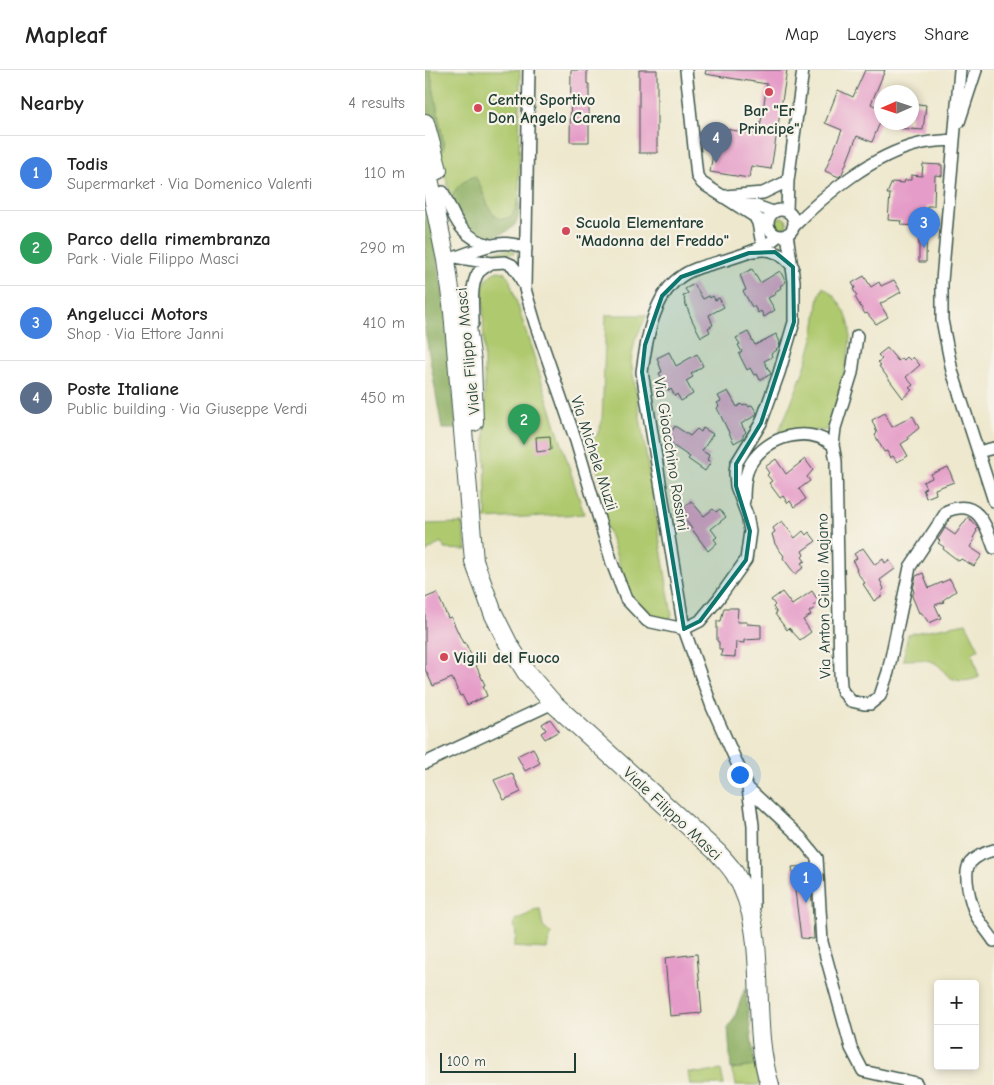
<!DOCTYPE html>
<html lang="en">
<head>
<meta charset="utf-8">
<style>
  :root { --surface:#fff; --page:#f2f2f2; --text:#222; --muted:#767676; --line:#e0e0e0; --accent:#d1495b }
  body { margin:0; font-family:"Comic Neue",sans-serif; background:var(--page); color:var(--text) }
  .controls { position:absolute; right:15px; bottom:15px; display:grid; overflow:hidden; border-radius:5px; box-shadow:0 2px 8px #0003 }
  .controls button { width:45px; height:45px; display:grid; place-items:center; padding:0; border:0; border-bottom:1px solid var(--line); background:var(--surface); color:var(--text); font:25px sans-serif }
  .compass { position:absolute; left:449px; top:15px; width:45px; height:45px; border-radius:50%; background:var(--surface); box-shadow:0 2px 8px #0003; rotate:267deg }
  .scale { position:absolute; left:15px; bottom:12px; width:136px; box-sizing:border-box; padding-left:5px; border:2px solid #1f3d34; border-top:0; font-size:14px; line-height:18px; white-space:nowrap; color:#1f3d34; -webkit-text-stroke:4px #f7f3e8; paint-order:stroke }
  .you { position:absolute; left:314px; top:704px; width:18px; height:18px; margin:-12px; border:4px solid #fff; border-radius:50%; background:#1a73e8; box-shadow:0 0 0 8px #1a73e833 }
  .badge { display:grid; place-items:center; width:32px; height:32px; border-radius:50%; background:var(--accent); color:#fff; font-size:16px; font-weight:700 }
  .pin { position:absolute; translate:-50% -41px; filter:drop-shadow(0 1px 2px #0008) }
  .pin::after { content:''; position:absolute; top:26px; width:18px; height:15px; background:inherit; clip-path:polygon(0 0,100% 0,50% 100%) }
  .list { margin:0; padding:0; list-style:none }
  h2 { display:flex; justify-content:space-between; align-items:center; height:65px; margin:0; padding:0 20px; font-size:21px }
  h2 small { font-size:16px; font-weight:400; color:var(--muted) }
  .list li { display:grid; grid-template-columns:32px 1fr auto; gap:15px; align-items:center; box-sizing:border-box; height:75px; padding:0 20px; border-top:1px solid var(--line) }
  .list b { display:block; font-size:19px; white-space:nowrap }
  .list p { margin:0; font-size:16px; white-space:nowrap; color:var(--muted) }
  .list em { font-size:16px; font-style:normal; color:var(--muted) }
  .map { position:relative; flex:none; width:569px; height:1015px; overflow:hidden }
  header { display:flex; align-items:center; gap:30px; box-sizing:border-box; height:70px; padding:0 25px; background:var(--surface); border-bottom:1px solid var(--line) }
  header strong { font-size:24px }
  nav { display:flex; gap:28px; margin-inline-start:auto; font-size:18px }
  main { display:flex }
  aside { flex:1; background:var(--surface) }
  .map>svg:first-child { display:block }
  .green { fill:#afc96e; stroke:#678351 }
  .forest { fill:#8bad61; stroke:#55754a }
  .building { fill:#e59cc8 }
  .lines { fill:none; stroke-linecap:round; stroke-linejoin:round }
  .street-casing { stroke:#3e574b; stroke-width:14 }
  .primary-casing { stroke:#3e574b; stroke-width:20 }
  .street { stroke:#fff; stroke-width:11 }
  .primary { stroke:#fff; stroke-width:18 }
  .marked { fill:#0f766e; fill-opacity:0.2; stroke:#0f766e; stroke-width:4; stroke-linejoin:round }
  .poi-dot { fill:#d1495b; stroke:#f7f3e8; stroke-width:2 }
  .labels { text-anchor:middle; stroke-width:4.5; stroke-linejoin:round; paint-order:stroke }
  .poi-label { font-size:16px; font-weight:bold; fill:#1f3d34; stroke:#f7f3e8; text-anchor:start }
  .street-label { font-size:16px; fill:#1f3d34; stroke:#f7f3e8 }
</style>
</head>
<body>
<header>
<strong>Mapleaf</strong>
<nav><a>Map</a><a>Layers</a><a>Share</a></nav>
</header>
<main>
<aside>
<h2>Nearby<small>4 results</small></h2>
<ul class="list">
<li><span class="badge" style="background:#3f7fe0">1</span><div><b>Todis</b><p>Supermarket · Via Domenico Valenti</p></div><em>110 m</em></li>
<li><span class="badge" style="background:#2e9e5b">2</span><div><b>Parco della rimembranza</b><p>Park · Viale Filippo Masci</p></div><em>290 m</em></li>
<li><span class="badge" style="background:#3f7fe0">3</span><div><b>Angelucci Motors</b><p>Shop · Via Ettore Janni</p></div><em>410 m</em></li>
<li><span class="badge" style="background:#5c6f8a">4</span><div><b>Poste Italiane</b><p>Public building · Via Giuseppe Verdi</p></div><em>450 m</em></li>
</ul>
</aside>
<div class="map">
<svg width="569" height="1015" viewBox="0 0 569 1015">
  <rect width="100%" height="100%" fill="#f7f3e8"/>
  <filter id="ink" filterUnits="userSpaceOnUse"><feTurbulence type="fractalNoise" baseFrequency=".02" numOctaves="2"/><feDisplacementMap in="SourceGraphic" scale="10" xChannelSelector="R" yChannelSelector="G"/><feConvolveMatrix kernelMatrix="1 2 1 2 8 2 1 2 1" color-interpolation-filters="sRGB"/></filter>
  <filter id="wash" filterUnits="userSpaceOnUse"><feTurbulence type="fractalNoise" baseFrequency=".0096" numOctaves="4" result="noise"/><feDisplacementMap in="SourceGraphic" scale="20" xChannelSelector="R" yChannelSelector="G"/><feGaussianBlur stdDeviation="1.12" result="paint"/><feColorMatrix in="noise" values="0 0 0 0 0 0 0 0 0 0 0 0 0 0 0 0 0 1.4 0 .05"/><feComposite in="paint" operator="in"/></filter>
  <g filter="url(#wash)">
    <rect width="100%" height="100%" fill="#eee8ce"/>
    <path class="green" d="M5,0H95L94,128C91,137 90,148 79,149C65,151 59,123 54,113L26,127L15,87L19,76Z
      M350 153a6 6 0 1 1 12 0a6 6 0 1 1-12 0Z
      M88,179L90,181L89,183L51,187L53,184Z
      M73,201L79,202L84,208L159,444L60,449L61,443L58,218C61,209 64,204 73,201Z
      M398,217C411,226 420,238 424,254C430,273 410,340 403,360L371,362L354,367L355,358L365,336L380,297L388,269L394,226Z
      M181,245H222L210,270L206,291L247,546L242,551L232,548L224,543L213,533L203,521L177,442L182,431L164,373L172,365L177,352Z
      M37,453L42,480L20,479L16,472L0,483V454Z
      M541,553L554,579L547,583L554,607C543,612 530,613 521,604C517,599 515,596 510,593C501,588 488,590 478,590L483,564Z
      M115,839L118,857L126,864L122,879L88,877C94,863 88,861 90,850L104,844L108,840Z
      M330,996L335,1015H310L311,1014L306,999Z
      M296,1000L299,1015H265L263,1002L279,1003Z"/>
    <path class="forest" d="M0,0H5L19,76L15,87L0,32Z
      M50,106C57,117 65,152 79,149C90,147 91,137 94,128C94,135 95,143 93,149C88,163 68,168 55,166C49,165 44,162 40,159L26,127C32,116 38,111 50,106Z
      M0,117L20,237L31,359H17L0,260Z
      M320,918L330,996L306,999L303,957L309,949Z"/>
    <g id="blocks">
      <path class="building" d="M146,0H162V14H164V72H145Z
        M214,0H232V83H214Z
        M281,0H362L346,99L326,96L324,108L285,102L292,58L334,64L342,14L280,4Z
        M440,0H460L446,34L456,39V50L447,72L432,66L417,104L414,107L400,101L417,60L400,53L413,20L428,27Z
        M486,33L501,35L498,60L471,58V52H486Z
        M498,94L517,95V106L510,105L509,136H502L501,192H494V156L476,155L477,151L463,150L465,124H462L467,112L479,113L480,110H486V105L497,106Z
        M327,199L335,213L355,201L361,212L355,216L356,218L350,222L351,224L343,228L350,240L339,247L336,241L333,243L329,236L327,237L318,221L321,220L315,205Z
        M439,206L446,217L454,212L456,216L469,210L476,222L455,234L463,247L451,254L442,243L440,244L430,227L432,226L428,219L430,218L427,213Z
        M269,214L278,229L284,226L285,228L288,226L290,230L294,228L299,237L284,245L288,255L283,258L285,262L276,267L267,250L259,230L260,229L258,226L263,223L260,219Z
        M323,262L330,275L351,264L355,272L354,277L351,279L352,280L346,284L347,287L339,291L346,304L335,310L332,304L329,305L325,298L322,300L314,284L317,282L313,275L315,274L311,268Z
        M462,278L473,291L477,288L479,290L482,287L485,290L488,287L495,295L481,307L488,315L484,318L487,320L478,328L454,296L456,295L453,292L457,289L453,285Z
        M244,282L251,296L272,284L278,296L266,304L268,307L261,311L268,324L256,331L252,324L250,326L246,319L244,321L234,303L237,302L232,288Z
        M303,321L312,337L316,334L318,336L322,334L324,337L327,335L332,343L331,345L316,354L321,362L318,365V368L309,373L292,338L294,336L292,333L296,331L293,326Z
        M460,343L467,357L488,346L494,358L483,367L484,369L476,374L483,386L472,392L468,386L465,388L462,381L459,382L450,365L452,363L447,350Z
        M250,356L265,366L272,359L276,362L278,358L288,364L277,381L284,385L282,390L286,392L280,401L263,389L265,387L247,375L248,374L245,372L248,368L244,366Z
        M125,366L126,380L112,382L111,367Z
        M351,389L361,404L380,389L388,400L382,407L385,411L374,419L381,429L369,437L365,431L363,433L358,426L355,428L344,413L347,411L342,405L344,403L340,397Z
        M523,397L529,412L510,419L511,424L501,428L498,419L501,418L498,412L507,408L506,404Z
        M266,431L279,446L288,439L291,442L295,439L301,447L286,459L292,467L289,469L292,473L283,481L259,448L260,446L258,443L261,440L259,437Z
        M543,447L553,458L551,460L552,461L548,468L550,469L545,477L557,485L549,496L536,489L534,491L518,479L519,477L513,473L515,471L513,469L520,458L530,465Z
        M357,451L370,468L378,461L381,465L384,462L391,471L377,481L379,485L377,487L380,491L376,493L379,497L370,504L358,488L359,486L350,474L347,464L350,462L348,458Z
        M438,478L450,495L458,489L460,493L464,490L470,499L455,510L459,519L456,522L458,525L449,531L438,514L440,513L431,501L432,500L428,491L432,488L429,484Z
        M498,503L504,518L525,509L531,521L518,530L519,532L510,535L516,548L504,553L496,542L494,543L487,526L489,522L488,519L491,506Z
        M387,521L394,532L388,536L390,538L384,542L386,545L378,550L386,562L375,570L364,558L362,560L350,544L352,543L348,537L350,535L346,530L357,522L367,535Z
        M12,523L23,548L26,547L38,573L40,572L60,615L58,616L62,626L42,635L37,625L35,626L27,608L8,616L0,599V528Z
        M299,538H313L312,552H322V554L336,555V569L319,570V573L311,572L310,587L296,586L297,579H294V572L292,571V551H296Z
        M125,649L134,661L120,669L116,663L121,660L117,654Z
        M108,678L115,693L100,701L92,686Z
        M87,703L96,722L79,730L69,710Z
        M385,796L389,869L376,868L367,797Z
        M272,884L277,943L245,946L240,888Z"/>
    </g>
  </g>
  <g filter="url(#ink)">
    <use href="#blocks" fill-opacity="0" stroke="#3e574b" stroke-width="1"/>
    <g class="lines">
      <g class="street-casing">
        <path id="street" d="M104,0L100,219L110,253L151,371L187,493L201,529L222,551L259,559
          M261,0L272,106L277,113L343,155
          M535,0L517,211V250L527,301L569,431
          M534,52L551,0
          M18,122C30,149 35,167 65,175
          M300,126L338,123L363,111
          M312,129L348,142
          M343 153a13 13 0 1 1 26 0a13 13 0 1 1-26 0Z
          M362,140L363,111L378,0
          M329,145L333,153L336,169
          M368,157C401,123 448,85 494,74C505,71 517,71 529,70
          M330,181C347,177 358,185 368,197
          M35,188L66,193L80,192L87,195L93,203L99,215
          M21,190C47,184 75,164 101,179
          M48,253C48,238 45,216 53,203C56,199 62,196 66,193
          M432,266L427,303L410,358L408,375L411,391L415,602L416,616L418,622L426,631L439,634H445L455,626L463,602L485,497L522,441C553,428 561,455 569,478
          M553,382L569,378
          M319,431C319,419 320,402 326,393C343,366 382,355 408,375
          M259,559L275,551L294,528L321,490L325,461L322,445L311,416L310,403L311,394L336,353L354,303L369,252V211L362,164
          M0,693L128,633
          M323,718L375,767L392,788L397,872L426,978L438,1001L491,1013L492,1015
          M569,780C561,782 551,786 545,793C537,803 546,834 551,845C556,854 563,862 569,871
          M329,837L328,755L323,718L287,637L259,559L217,302C221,272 228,227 254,208C268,197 288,194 304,189C320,184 340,178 353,166"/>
      </g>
      <g class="primary-casing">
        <path id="primary" d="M0,53L13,100
          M0,89L21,190L28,242L49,491L68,543L83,573L101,602L128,633L293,783C299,790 305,796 310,804C347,863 323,949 345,1015
          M39,236L47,292L49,352"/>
      </g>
      <use href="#street" class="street"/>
      <use href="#primary" class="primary"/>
    </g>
  </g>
  <path class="marked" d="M350,182L368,197L369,252L336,353L311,394V416L325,461L321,490L275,551L259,559L217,302L220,275L237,226L256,207L324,183Z"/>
  <g class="poi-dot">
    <circle cx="344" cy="22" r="5"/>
    <circle cx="53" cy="38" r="5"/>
    <circle cx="141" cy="161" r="5"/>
    <circle cx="19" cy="587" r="5"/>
  </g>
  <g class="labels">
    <g class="poi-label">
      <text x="63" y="35">Centro Sportivo<tspan x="63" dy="18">Don Angelo Carena</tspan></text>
      <text x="344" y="46" text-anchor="middle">Bar "Er<tspan x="344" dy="18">Principe"</tspan></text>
      <text x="151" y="158">Scuola Elementare<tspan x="151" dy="18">"Madonna del Freddo"</tspan></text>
      <text x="29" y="593">Vigili del Fuoco</text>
    </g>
    <g class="street-label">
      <text transform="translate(42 281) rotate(-96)" y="6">Viale Filippo Masci</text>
      <text transform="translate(170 383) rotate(72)" y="6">Via Michele Muzii</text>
      <text transform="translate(247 384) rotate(81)" y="6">Via Gioacchino Rossini</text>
      <text transform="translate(398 526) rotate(-91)" y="6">Via Anton Giulio Majano</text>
      <text transform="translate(248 743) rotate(43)" y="6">Viale Filippo Masci</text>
    </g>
  </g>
</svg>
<div class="controls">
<button>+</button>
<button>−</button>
</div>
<svg class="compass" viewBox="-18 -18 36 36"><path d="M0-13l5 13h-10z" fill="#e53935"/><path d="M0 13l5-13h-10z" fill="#767676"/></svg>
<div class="scale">100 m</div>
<div class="you"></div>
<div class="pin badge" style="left:381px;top:833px;background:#3f7fe0">1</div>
<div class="pin badge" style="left:99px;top:375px;background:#2e9e5b">2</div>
<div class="pin badge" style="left:499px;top:178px;background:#3f7fe0">3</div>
<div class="pin badge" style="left:291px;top:93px;background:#5c6f8a">4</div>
</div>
</main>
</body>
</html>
